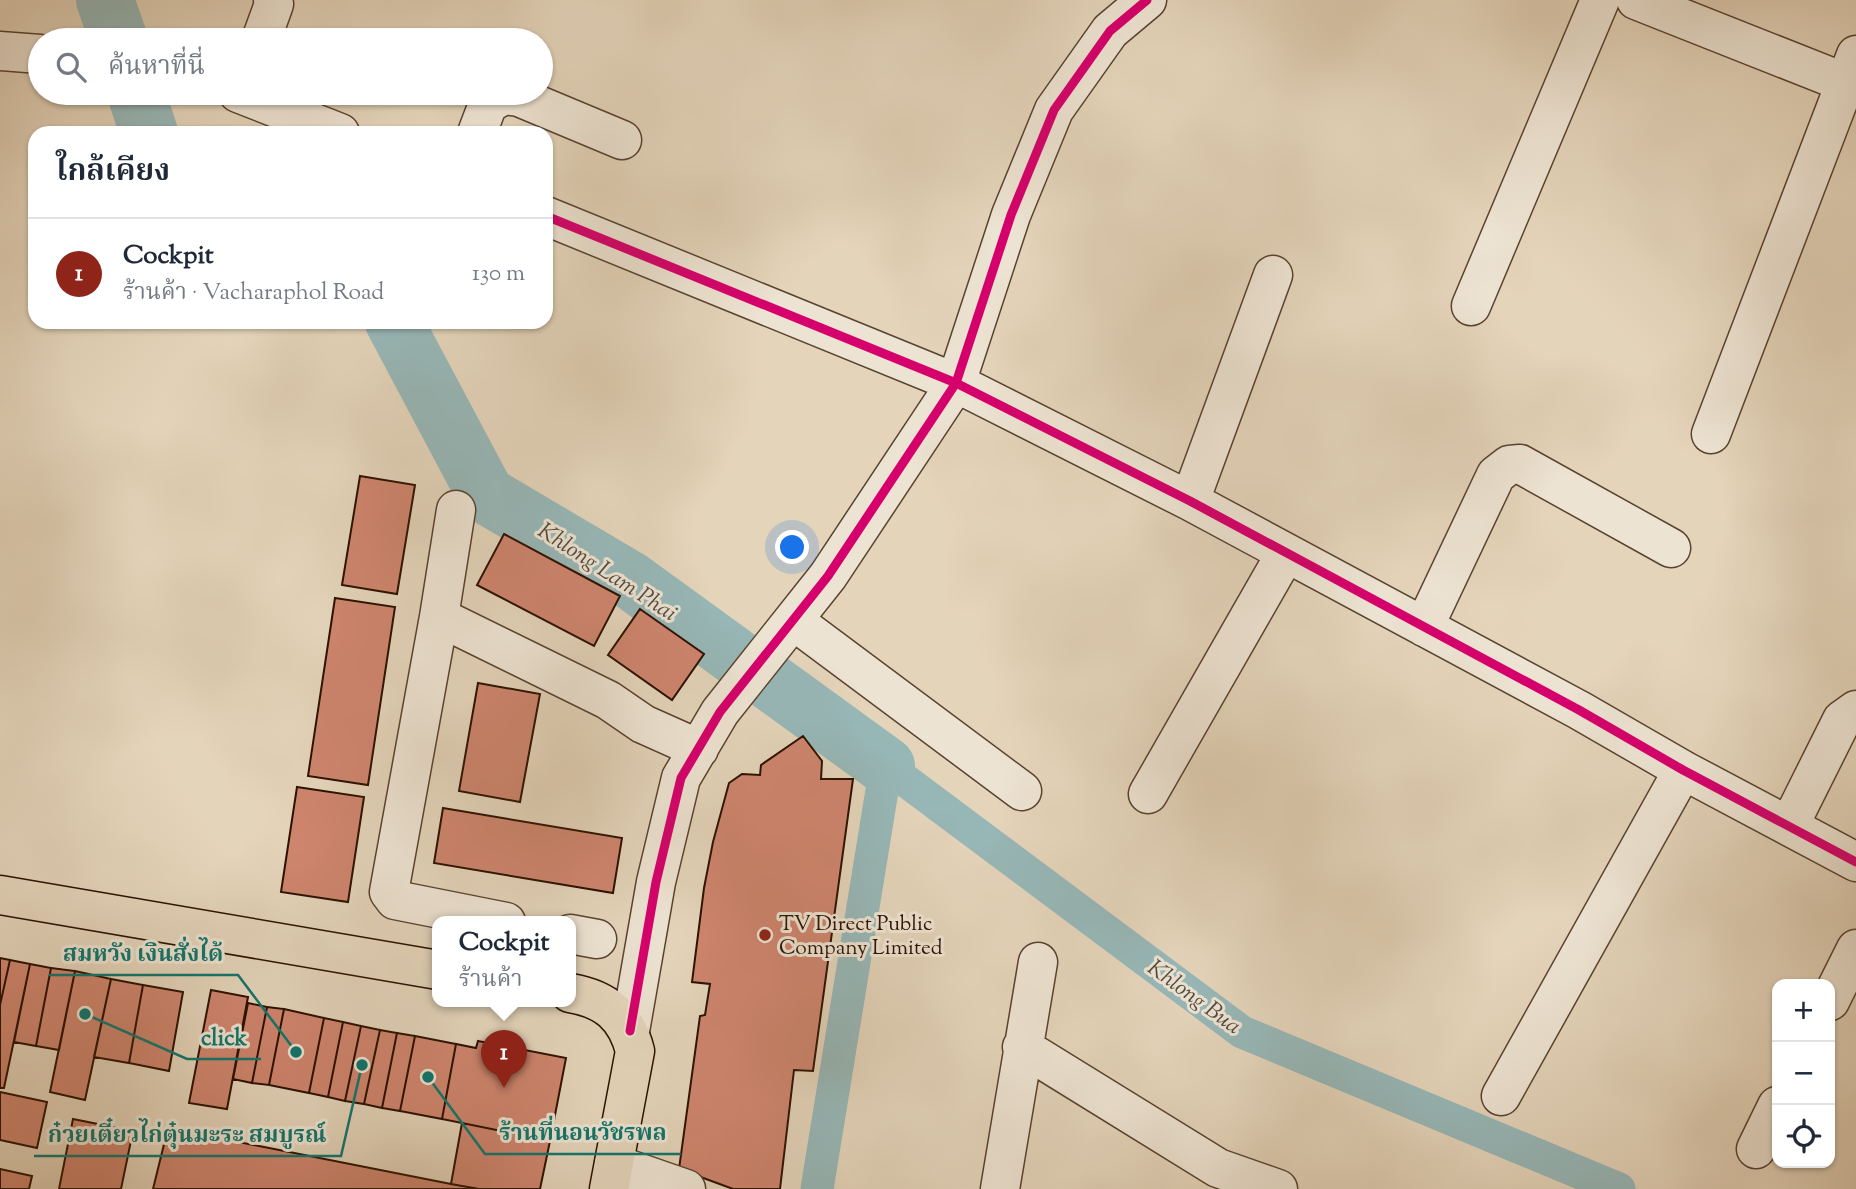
<!DOCTYPE html>
<html lang="th">
<head>
<meta charset="utf-8">
<style>
  :root { --surface:#fff; --page:#f6f6f7; --text:#1f2937; --muted:#747a83; --line:#e0e1e3; --accent:#8f2418 }
  body { margin:0; font-family:"Sorts Mill Goudy","Noto Serif Thai",serif; background:var(--page); color:var(--text) }
  .controls { position:absolute; right:21px; bottom:21px; display:grid; overflow:hidden; border-radius:14px; box-shadow:0 2px 5px #0004 }
  .controls button { width:63px; height:63px; display:grid; place-items:center; padding:0; border:0; border-bottom:2px solid var(--line); background:var(--surface); color:var(--text); font:35px sans-serif }
  .you { position:absolute; left:793px; top:548px; width:24px; height:24px; margin:-18px; border:5px solid #fff; border-radius:50%; background:#1a73e8; box-shadow:0 0 0 10px #1a73e833 }
  .badge { display:grid; place-items:center; width:46px; height:46px; border-radius:50%; background:var(--accent); color:#fff; font-size:23px; font-weight:700 }
  .pin { position:absolute; translate:-50% -58px; filter:drop-shadow(0 2px 4px #0008) }
  .pin::after { content:''; position:absolute; top:37px; width:24px; height:21px; background:inherit; clip-path:polygon(0 0,100% 0,50% 100%) }
  .popup { position:absolute; left:432px; top:916px; width:144px; height:91px; box-sizing:border-box; display:grid; place-content:center; border-radius:14px; background:var(--surface); filter:drop-shadow(0 2px 5px #0005); font-size:23px; white-space:nowrap; color:var(--muted) }
  .popup b { font-size:26px; color:var(--text) }
  .popup::after { content:''; position:absolute; left:50%; top:100%; margin-left:-14px; border:14px solid transparent; border-top-color:var(--surface) }
  .list { margin:0; padding:0; list-style:none }
  h2 { display:flex; justify-content:space-between; align-items:center; height:91px; margin:0; padding:0 28px; font-size:30px }
  h2 small { font-size:23px; font-weight:400; color:var(--muted) }
  .list li { display:grid; grid-template-columns:46px 1fr auto; gap:21px; align-items:center; box-sizing:border-box; height:112px; padding:0 28px; border-top:2px solid var(--line) }
  .list b { display:block; font-size:26px; white-space:nowrap }
  .list p { margin:0; font-size:23px; white-space:nowrap; color:var(--muted) }
  .list em { font-size:23px; font-style:normal; color:var(--muted) }
  .icon { flex:none; width:38px; height:38px; fill:none; stroke:currentColor; stroke-width:2; stroke-linecap:round; stroke-linejoin:round }
  .map { position:relative; flex:none; width:1856px; height:1189px; overflow:hidden }
  .search { position:absolute; background:var(--surface); box-shadow:0 2px 5px #0004; left:28px; top:28px; width:525px; height:77px; display:flex; align-items:center; gap:18px; box-sizing:border-box; padding:0 24px; border-radius:38px; color:var(--muted); font-size:26px }
  .panel { position:absolute; background:var(--surface); box-shadow:0 2px 5px #0004; left:28px; top:126px; width:525px; height:203px; border-radius:21px }
  .map>svg:first-child { display:block }
  .lines { fill:none; stroke-linecap:round; stroke-linejoin:round }
  .canal { stroke:#97b7b7; stroke-width:33 }
  .river { stroke:#97b7b7; stroke-width:58 }
  .building { fill:#ce856e; stroke:#2b1101; stroke-width:2 }
  .minor-casing { stroke:#59422f; stroke-width:41 }
  .major-casing { stroke:#2b1101; stroke-width:41 }
  .minor { stroke:#ede3d2; stroke-width:38 }
  .major { stroke:#e4d4ba; stroke-width:38 }
  .cycleway-casing { stroke:#ede3d2; stroke-width:13 }
  .cycleway { stroke:#d6006c; stroke-width:9 }
  .poi-dot { fill:#8f2418; stroke:#ede3d2; stroke-width:2.5 }
  .labels { text-anchor:middle; stroke-width:6; stroke-linejoin:round; paint-order:stroke }
  .poi-label { font-size:21px; fill:#2b1101; stroke:#ede3d2; text-anchor:start }
  .water-label { font-size:23px; font-style:italic; fill:#514b41; stroke:#ede3d2 }
  .leader { fill:none; stroke:#0f766e; stroke-width:2.5 }
  .callout-dot { fill:#0f766e; stroke:#ede3d2; stroke-width:2.5 }
  .callout-label { font-size:23px; text-anchor:middle; font-weight:bold; fill:#0f766e; stroke:#ede3d2; stroke-width:6; stroke-linejoin:round; paint-order:stroke }
</style>
</head>
<body>
<div class="map">
<svg width="1856" height="1189" viewBox="0 0 1856 1189">
  <rect width="100%" height="100%" fill="#e4d4ba"/>
  <filter id="stains"><feTurbulence type="fractalNoise" baseFrequency=".00286" numOctaves="4"/><feColorMatrix values="0 0 0 0 .2 0 0 0 0 .09 0 0 0 0 .02 0 0 0 .5 -.17"/></filter>
  <radialGradient id="worn" r=".72"><stop offset=".6" stop-color="#630" stop-opacity="0"/><stop offset="1" stop-color="#630" stop-opacity=".3"/></radialGradient>
  <g class="lines">
    <path class="canal" d="M817,1189L886,766L1242,1032L1619,1189"/>
    <path class="river" d="M105,0L119,40
      M136,93L149,133
      M394,322L486,495L630,580L886,766"/>
  </g>
  <path class="building" d="M360,476L415,485L397,594L342,585Z
    M504,534L620,596L594,646L477,585Z
    M335,598L395,607L368,785L308,776Z
    M640,609L704,654L672,700L608,655Z
    M478,683L540,694L520,802L459,791Z
    M803,736L822,761L821,779H853L813,1071L794,1070L780,1189H733L679,1169L700,1016L705,1015L710,984L692,982L704,888L713,842L729,783L742,774L760,775L761,765Z
    M297,787L364,797L348,902L281,892Z
    M443,808L622,838L613,893L434,863Z
    M0,958L10,960L0,1005Z
    M10,960L30,964L4,1088H0V1005Z
    M30,964L51,968L36,1046L14,1042Z
    M51,968L75,971L59,1050L36,1046Z
    M75,971L111,979L85,1100L50,1092Z
    M111,979L143,985L129,1063L94,1057Z
    M143,985L183,992L169,1071L129,1063Z
    M211,990L248,997L227,1109L189,1103Z
    M248,1003L267,1007L252,1083L233,1079Z
    M267,1007L284,1009L269,1085L252,1083Z
    M284,1009L324,1018L309,1093L269,1085Z
    M324,1018L343,1022L328,1097L309,1093Z
    M343,1022L361,1026L345,1101L328,1097Z
    M361,1026L380,1030L364,1104L345,1101Z
    M380,1030L397,1033L382,1108L364,1104Z
    M397,1033L415,1036L400,1111L382,1108Z
    M415,1036L456,1044L442,1119L400,1111Z
    M478,1041L566,1058L550,1141L442,1119L456,1044L476,1048Z
    M0,1092L47,1102L37,1148L0,1140Z
    M73,1119L133,1131L121,1189H59Z
    M462,1123L550,1141L540,1189H479L451,1184Z
    M168,1128L451,1184L479,1189H153Z
    M0,1169L32,1176L29,1189H0Z"/>
  <g class="lines">
    <g class="minor-casing">
      <path id="minor" d="M1636,0L1856,87
        M261,40L274,4L273,0
        M0,51L40,54
        M238,93L340,133
        M477,133L488,104L504,95L519,97L622,140
        M546,216L956,383L1190,501L1579,710L1683,770L1856,862
        M1471,306L1600,0
        M1711,434L1856,55
        M1190,501L1273,275
        M456,510L439,617L389,892L395,900L506,922
        M439,617L608,700L643,724L699,749
        M794,621L1022,791
        M1424,627L1496,475L1509,465L1520,464L1671,548
        M1148,794L1286,553
        M1789,826L1842,720L1856,710
        M570,934L597,939
        M1830,1001L1856,949
        M630,1031L656,882L681,778L720,712L828,576L956,383L1011,215L1054,110L1110,31L1147,0
        M1022,1047L1218,1168L1278,1189
        M1501,1096L1683,770
        M1756,1149L1777,1106
        M614,1164L686,1189
        M1000,1189L1038,962"/>
    </g>
    <g class="major-casing">
      <path id="major" d="M0,895L438,970
        M570,993C606,999 626,1016 635,1051L609,1189"/>
    </g>
    <use href="#minor" class="minor"/>
    <use href="#major" class="major"/>
    <g class="cycleway-casing">
      <path id="cycleway" d="M546,216L956,383L1190,501L1579,710L1683,770L1856,862
        M630,1031L656,882L681,778L720,712L828,576L956,383L1011,215L1054,110L1110,31L1147,0"/>
    </g>
    <use href="#cycleway" class="cycleway"/>
  </g>
  <circle class="poi-dot" cx="765" cy="935" r="7"/>
  <g class="labels">
    <g class="poi-label">
      <text x="779" y="930">TV Direct Public<tspan x="779" dy="24">Company Limited</tspan></text>
    </g>
    <g class="water-label">
      <text transform="translate(608 571) rotate(33)" y="8">Khlong Lam Phai</text>
      <text transform="translate(1195 996) rotate(36)" y="8">Khlong Bua</text>
    </g>
  </g>
  <path class="leader" d="M296 1052L238 975H49M85 1014L187 1059H261M428 1077L485 1154H681M362 1065L341 1156H34"/>
  <g class="callout-dot">
    <circle cx="296" cy="1052" r="7"/>
    <circle cx="85" cy="1014" r="7"/>
    <circle cx="428" cy="1077" r="7"/>
    <circle cx="362" cy="1065" r="7"/>
  </g>
  <g class="callout-label">
    <text x="143" y="961">สมหวัง เงินสั่งได้</text>
    <text x="224" y="1045">click</text>
    <text x="583" y="1140">ร้านที่นอนวัชรพล</text>
    <text x="187" y="1142">ก๋วยเตี๋ยวไก่ตุ๋นมะระ สมบูรณ์</text>
  </g>
  <rect width="100%" height="100%" filter="url(#stains)"/>
  <rect width="100%" height="100%" fill="url(#worn)"/>
</svg>
<div class="controls">
<button>+</button>
<button>−</button>
<button><svg class="icon" aria-label="locate" viewBox="0 0 24 24"><circle cx="12" cy="12" r="6"/><path d="M12 2v4M12 18v4M2 12h4M18 12h4"/></svg></button>
</div>
<div class="you"></div>
<div class="pin badge" style="left:504px;top:1088px">1</div>
<div class="popup"><b>Cockpit</b>ร้านค้า</div>
<div class="search"><svg class="icon" aria-label="search" viewBox="0 0 24 24"><circle cx="10" cy="10" r="6"/><path d="M15 15l6 6"/></svg>ค้นหาที่นี่</div>
<section class="panel">
<h2>ใกล้เคียง<small></small></h2>
<ul class="list">
<li><span class="badge">1</span><div><b>Cockpit</b><p>ร้านค้า · Vacharaphol Road</p></div><em>130 m</em></li>
</ul>
</section>
</div>
</body>
</html>
